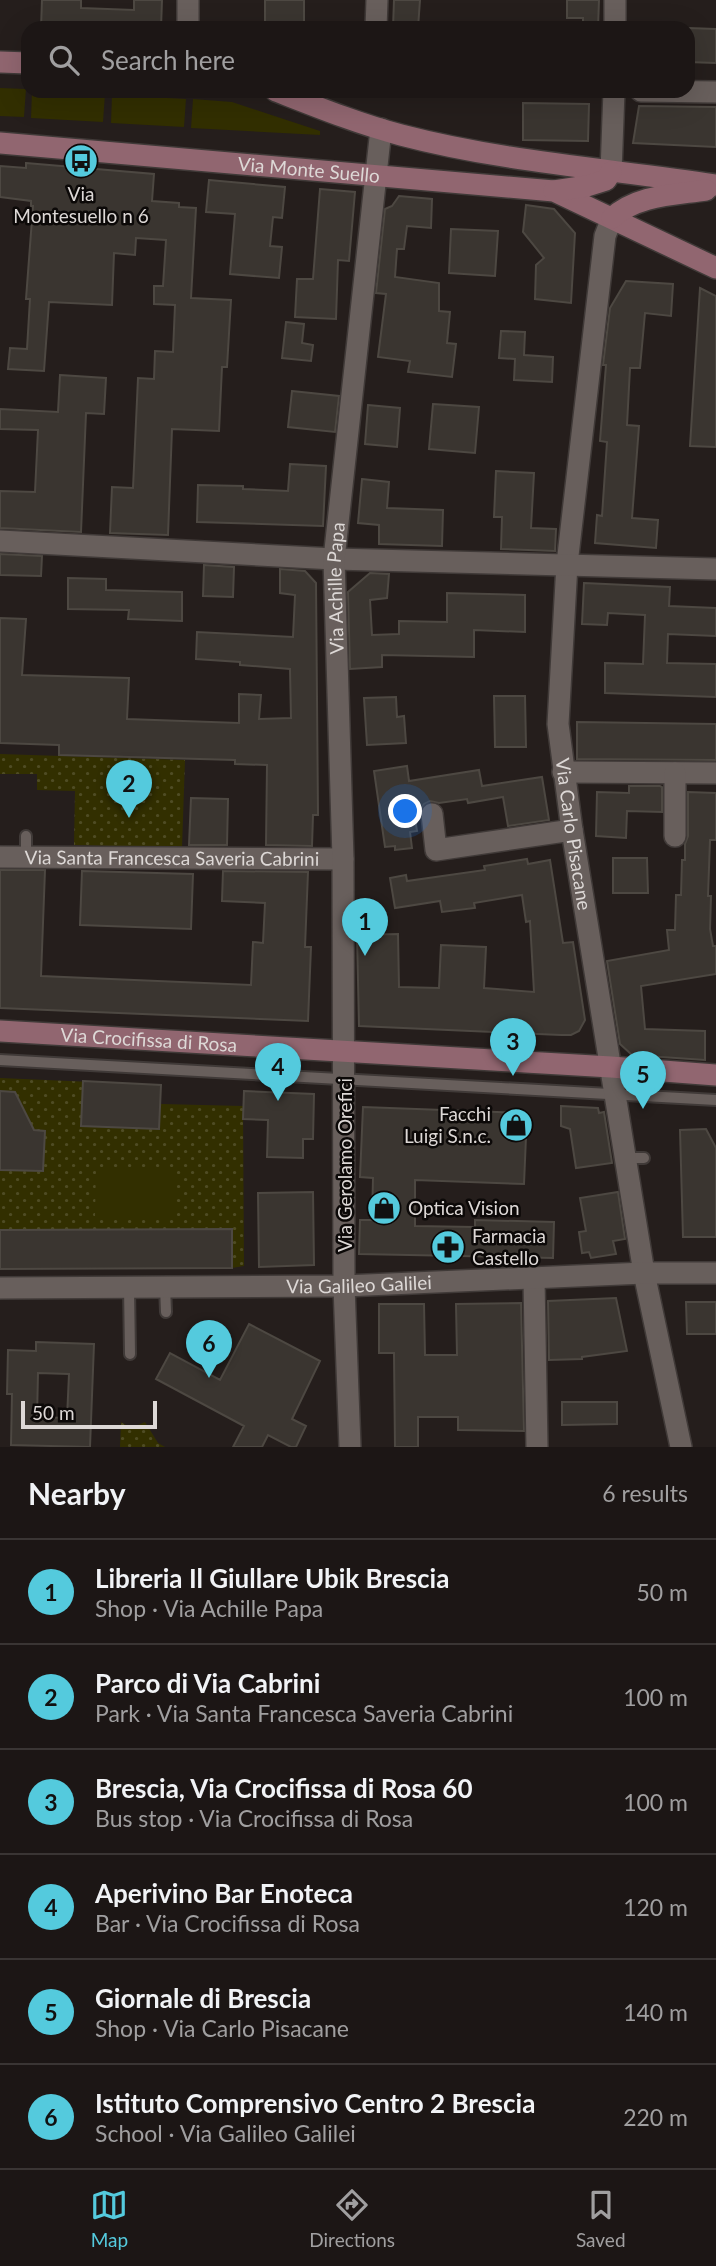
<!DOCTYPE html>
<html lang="en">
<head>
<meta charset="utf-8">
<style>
  :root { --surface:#1c1615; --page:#251f1e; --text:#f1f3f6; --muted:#a09fa0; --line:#3a3534; --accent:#54cadd }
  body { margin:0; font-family:Lato,sans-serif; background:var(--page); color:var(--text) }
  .scale { position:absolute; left:21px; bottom:18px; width:136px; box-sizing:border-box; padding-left:7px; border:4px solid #ddd8d6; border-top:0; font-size:19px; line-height:24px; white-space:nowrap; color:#ddd8d6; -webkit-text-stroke:5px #0c0908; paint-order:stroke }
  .you { position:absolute; left:406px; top:812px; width:24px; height:24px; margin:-18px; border:5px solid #fff; border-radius:50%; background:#1a73e8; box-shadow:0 0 0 10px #1a73e833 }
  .badge { display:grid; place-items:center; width:46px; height:46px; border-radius:50%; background:var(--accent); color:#111; font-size:23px; font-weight:700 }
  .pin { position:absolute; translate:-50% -58px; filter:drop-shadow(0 2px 4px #0008) }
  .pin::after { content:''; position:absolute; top:37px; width:24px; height:21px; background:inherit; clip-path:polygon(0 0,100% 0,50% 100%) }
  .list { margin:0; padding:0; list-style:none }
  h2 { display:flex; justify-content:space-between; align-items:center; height:91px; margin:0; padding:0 28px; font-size:30px }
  h2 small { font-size:23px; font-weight:400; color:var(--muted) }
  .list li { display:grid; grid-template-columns:46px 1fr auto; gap:21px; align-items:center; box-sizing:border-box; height:105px; padding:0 28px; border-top:2px solid var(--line) }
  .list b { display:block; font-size:26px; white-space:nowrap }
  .list p { margin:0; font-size:23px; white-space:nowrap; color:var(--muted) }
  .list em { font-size:23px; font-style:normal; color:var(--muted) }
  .icon { flex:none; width:38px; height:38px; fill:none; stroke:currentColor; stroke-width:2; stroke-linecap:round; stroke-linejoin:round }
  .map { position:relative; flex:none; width:716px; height:1447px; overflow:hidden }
  .search { position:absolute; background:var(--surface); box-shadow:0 7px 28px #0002; left:21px; right:21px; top:21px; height:77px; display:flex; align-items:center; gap:18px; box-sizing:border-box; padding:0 24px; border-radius:21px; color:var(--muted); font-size:26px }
  .sheet { height:721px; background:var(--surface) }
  nav { display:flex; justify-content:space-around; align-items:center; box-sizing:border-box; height:98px; border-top:2px solid var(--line); background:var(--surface); font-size:19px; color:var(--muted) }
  nav a { display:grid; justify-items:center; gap:4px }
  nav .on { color:var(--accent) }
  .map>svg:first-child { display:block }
  .grass { fill:#322f00 }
  .park { fill:url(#park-dots); fill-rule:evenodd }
  .building { fill:#3a3530; stroke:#4d4842; stroke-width:2; fill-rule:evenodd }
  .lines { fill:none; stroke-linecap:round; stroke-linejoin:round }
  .lane-casing { stroke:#403a38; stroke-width:14 }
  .street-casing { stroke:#403a38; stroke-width:24 }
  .secondary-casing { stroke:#403a38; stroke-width:24 }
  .lane { stroke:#685f5c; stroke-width:10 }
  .street { stroke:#685f5c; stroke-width:21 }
  .secondary { stroke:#916670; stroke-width:21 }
  .labels { text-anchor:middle; stroke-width:5; stroke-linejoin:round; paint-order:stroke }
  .street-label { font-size:19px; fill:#ddd8d6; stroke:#0c0908 }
  .poi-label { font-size:19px; fill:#ddd8d6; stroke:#0c0908; text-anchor:start }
</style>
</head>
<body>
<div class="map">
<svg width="716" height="1447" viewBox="0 0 716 1447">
  <defs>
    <pattern id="park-dots" width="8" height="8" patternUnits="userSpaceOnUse" patternTransform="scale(1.75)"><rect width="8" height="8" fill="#322f00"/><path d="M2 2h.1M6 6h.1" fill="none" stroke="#4f4c24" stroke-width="1.8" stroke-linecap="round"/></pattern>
  </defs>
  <rect width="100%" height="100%" fill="#251e1c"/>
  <path class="grass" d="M0,88L26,89L24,117L0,116Z
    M32,91L105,94L103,122L31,118Z
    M112,95L186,99L184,127L111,123Z
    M193,99L232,102L320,131V135L191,128Z
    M95,1169H174V1217H95Z"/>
  <path class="park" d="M0,754L185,760L182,848L74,845L75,791L37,790V774H0Z
    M0,1078L161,1085V1104L243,1106L244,1266L232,1268L231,1229L0,1230ZM174,1169V1216L95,1217L96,1169Z
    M121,1422L131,1428L145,1422L158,1443L165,1447H120Z"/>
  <path class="building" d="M42,0H81V8L134,10V0H162L161,28H41Z
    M265,0H304V28H265Z
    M394,0H420L418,28H393Z
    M567,0H599L598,28H583V18H567Z
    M688,28L716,29V63L688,62Z
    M523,103L589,104L588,141L523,140Z
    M639,106L716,107V147L633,143Z
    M26,163L154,174L152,201L179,203V207L196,208L191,298L231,300L227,367H222L219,431L172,429L168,535L110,533L112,487L133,488L138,378L154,379L155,351L173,352L175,305L154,304V286H163L166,240L136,238L135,255L114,253L112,305L49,302L44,371L8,369L10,348L27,349L30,299H26L33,206H31V201L0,197V166L26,168Z
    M209,180L285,187L282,218L273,217L270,246L282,247L279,278L230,274L235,214L206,212Z
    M320,189L355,192L349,261L338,260L336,319L295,317L297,279H313Z
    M399,196L432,199L431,228L407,226L404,249H397L395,277L439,283V311L450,312L447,343L456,344L452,377L408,372L410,361L378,357L386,294L376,293L385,209L392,206Z
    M526,205L554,209L575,233L571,303L535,299L536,265L544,258L523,232Z
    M451,229L498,231L495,276L449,273Z
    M626,281L673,284L671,316L645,313L640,368H630L627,425L639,426L632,518L658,520L656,548L595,543L597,515L602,516L607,442L600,441L606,365H603L610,308Z
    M700,288L716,296V447L690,446Z
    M286,322L304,324L302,343L313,345L311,361L282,358Z
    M501,331L525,332L524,355L553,357L552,382L514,380L515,359L499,358Z
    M60,375L106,378L104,414L86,413L81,532L0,528V491L35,492L38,430L0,429V409L58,412Z
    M292,391L339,396L335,432L288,427Z
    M433,404L479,407L475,453L429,449Z
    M368,405L400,408L397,447L365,444Z
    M290,464L326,466L323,526L197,522L198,485L243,486V489L288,491Z
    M496,471L534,473L531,528L556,529L555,551L501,549L502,517H494Z
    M362,479L389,482L387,508L443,510L442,546L379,544V525L358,523Z
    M0,554L42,556L41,576L0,575Z
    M204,565L234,567L233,597L203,596Z
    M280,569L305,571L316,583L318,815H313L312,846L266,845L267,765L235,764V760L59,755V745L0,743V618L26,619L22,675L129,678L127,719L239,723V694L261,695L259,719L291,718L290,669L240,665V662L196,659L197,632L293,637L295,595L280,593Z
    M370,573L389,574L387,598L370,600L372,635L399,634V621L447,622V593L525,595V632L474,630V657L382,655V667L350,669L348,592Z
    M68,578L106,579V590L182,592V621L128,619L129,610L68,609Z
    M584,583L670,587L669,606L716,608V636L668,634L667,663L716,664V697L605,693V663L643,664L645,615L608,613L607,625L582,624Z
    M494,696H525L526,747H495Z
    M396,697L397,717L404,716L406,743L367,745L364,698Z
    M577,722L716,724V760L577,759Z
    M407,766L409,781L479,770L482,786L542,777L549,820L508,826L503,797L468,803L467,799L439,803L430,801L424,804L420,811L414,812L417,831L410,832L412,848L395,850V846L385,847L374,771Z
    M629,786H660L662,787V812L627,811L626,838L596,836L597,792L629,793Z
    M688,792L716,793V840H710L708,896H711L710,929L713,946H716V974L641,986L645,1029L705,1031V1060L632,1055L620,1044L607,961L669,950L667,930H675L676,895H681L682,860H685V844L688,836Z
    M191,798L228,799L227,845H189Z
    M613,858H647L648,893H613Z
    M527,859L528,864L550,860L563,943L573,942L585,1020L579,1031L571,1035H561L359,1026L357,935L398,934L399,987L439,988L441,945L486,947L484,988L534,992L530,921L526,922L522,895L474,903L475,908L442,912L440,901L395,908L390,878L406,875L407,881L485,870L484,866Z
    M0,870H45L41,976L251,985L253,942L263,943L265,903L222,901L223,871L308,872L305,947H311L308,1021L0,1008Z
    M82,871L193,874L191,929L80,925Z
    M83,1081L161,1085L159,1129L81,1126Z
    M0,1091L15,1092L34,1130L45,1131L43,1171L0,1170Z
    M244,1091L314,1094L313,1139H303V1158L267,1157L268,1120L243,1119Z
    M561,1106L598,1108L599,1113L604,1112L612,1163L576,1168L570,1129L561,1126Z
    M363,1107L527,1113L524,1184L415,1180V1226L475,1227V1220L554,1222L553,1258L359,1254L360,1220H372L373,1178L360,1177Z
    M706,1129L716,1148V1237H683L680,1130Z
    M313,1192L314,1265L259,1267L258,1193Z
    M618,1192L625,1239L613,1241L616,1254L591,1258L589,1252L582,1253L579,1232L586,1231L580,1198Z
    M232,1229V1268L0,1269V1230Z
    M616,1298L627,1351L582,1357V1359L549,1360L548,1301Z
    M686,1302H716V1334H687Z
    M521,1303L524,1431L458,1430V1417H418V1447H395L394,1353H379V1304H424L425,1355H457L456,1304Z
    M249,1324L320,1361L292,1419L306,1426L296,1447H291L268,1435L262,1447H233L244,1426L156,1379L170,1353L220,1380Z
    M36,1342L94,1344L90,1447L11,1445L12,1394H7L8,1350L36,1351ZM38,1373L69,1374L67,1418L37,1417Z
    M562,1402H617V1424L562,1425Z"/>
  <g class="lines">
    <g class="lane-casing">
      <path id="lane" d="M26,857V836
        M0,1060L716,1100
        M626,1158H644
        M165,1286L166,1312
        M129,1287L130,1354"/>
    </g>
    <g class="street-casing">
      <g id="street">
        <path d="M188,28V0"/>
        <path d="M376,28L377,0"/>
        <path d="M615,28V0"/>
        <path d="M641,91L716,92"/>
        <path d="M611,172L614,91"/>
        <path id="s1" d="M612,218L605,236L567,564L558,724L572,830L644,1273L681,1447"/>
        <path d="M0,541L334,559L716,569"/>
        <path d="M563,772L716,773"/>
        <path d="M432,814L436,850L572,830"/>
        <path d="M675,836V773"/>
        <path id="s2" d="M0,857L343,859"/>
        <path d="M534,1279L537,1447"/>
        <path id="s3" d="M0,1288L344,1286L644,1273H716"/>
        <path id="s4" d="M350,1447L344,1286L343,859L334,559L381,129"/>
      </g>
    </g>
    <g class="secondary-casing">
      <g id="secondary">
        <path d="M0,62L28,63"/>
        <path d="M276,91C317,107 359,124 401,135C504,162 611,169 716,185"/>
        <path id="s5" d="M0,143L554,191L716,268"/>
        <path d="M554,191L587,186L606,180L611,172"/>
        <path d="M612,218C637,195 673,195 706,190"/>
        <path id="s6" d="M0,1031L611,1067L716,1075"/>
      </g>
    </g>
    <use href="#lane" class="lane"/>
    <use href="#street" class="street"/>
    <use href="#secondary" class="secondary"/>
  </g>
  <defs>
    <g id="bus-disc" transform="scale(1.75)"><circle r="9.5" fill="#54cadd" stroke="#0c0908"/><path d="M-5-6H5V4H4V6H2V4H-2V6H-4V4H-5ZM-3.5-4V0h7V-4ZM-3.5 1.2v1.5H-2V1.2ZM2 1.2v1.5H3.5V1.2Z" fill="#111"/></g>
    <g id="shop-disc" transform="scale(1.75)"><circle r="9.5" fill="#54cadd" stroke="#0c0908"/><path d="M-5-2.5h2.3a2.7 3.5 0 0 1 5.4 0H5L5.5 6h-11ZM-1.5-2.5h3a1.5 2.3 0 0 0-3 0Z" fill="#111"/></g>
    <g id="pharmacy-disc" transform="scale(1.75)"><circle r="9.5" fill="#54cadd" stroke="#0c0908"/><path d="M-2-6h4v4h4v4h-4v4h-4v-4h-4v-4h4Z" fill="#111"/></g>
  </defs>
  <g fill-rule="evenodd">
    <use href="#bus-disc" x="81" y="161"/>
    <use href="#shop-disc" x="516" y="1125"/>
    <use href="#shop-disc" x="384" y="1208"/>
    <use href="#pharmacy-disc" x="448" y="1247"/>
  </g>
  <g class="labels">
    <g class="street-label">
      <text dy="7" stroke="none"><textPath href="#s5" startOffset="310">Via Monte Suello</textPath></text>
      <text dy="7" stroke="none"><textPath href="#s4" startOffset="859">Via Achille Papa</textPath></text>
      <text dy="7" stroke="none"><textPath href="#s1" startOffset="621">Via Carlo Pisacane</textPath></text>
      <text dy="7" stroke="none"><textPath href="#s2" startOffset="172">Via Santa Francesca Saveria Cabrini</textPath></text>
      <text dy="7" stroke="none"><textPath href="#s6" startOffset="149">Via Crocifissa di Rosa</textPath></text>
      <text transform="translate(345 1165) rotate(-90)" y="7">Via Gerolamo Orefici</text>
      <text dy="7" stroke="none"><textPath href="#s3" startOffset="359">Via Galileo Galilei</textPath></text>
    </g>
    <g class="poi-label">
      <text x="81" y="201" text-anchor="middle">Via<tspan x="81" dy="22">Montesuello n 6</tspan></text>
      <text x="491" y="1121" text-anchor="end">Facchi<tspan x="491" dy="22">Luigi S.n.c.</tspan></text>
      <text x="408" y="1215">Optica Vision</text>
      <text x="472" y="1243">Farmacia<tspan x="472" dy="22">Castello</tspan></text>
    </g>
  </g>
</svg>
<div class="scale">50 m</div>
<div class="you"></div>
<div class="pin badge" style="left:365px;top:956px">1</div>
<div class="pin badge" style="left:129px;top:818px">2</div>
<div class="pin badge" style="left:513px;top:1076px">3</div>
<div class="pin badge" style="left:278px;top:1101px">4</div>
<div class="pin badge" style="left:643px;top:1109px">5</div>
<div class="pin badge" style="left:209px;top:1378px">6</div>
<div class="search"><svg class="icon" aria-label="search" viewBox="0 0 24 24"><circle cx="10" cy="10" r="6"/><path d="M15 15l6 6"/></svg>Search here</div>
</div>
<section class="sheet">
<h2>Nearby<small>6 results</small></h2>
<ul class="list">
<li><span class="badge">1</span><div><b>Libreria Il Giullare Ubik Brescia</b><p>Shop · Via Achille Papa</p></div><em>50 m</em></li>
<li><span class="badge">2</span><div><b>Parco di Via Cabrini</b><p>Park · Via Santa Francesca Saveria Cabrini</p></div><em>100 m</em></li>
<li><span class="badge">3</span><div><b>Brescia, Via Crocifissa di Rosa 60</b><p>Bus stop · Via Crocifissa di Rosa</p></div><em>100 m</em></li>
<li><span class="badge">4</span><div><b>Aperivino Bar Enoteca</b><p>Bar · Via Crocifissa di Rosa</p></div><em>120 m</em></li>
<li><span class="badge">5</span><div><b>Giornale di Brescia</b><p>Shop · Via Carlo Pisacane</p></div><em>140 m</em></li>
<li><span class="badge">6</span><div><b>Istituto Comprensivo Centro 2 Brescia</b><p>School · Via Galileo Galilei</p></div><em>220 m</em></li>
</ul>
</section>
<nav>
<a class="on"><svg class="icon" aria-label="map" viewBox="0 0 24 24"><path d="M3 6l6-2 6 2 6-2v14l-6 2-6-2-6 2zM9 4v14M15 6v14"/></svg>Map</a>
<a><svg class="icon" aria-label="directions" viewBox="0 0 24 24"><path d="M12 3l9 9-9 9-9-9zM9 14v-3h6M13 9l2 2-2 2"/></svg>Directions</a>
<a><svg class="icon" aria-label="saved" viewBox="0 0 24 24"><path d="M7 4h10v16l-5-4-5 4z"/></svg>Saved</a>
</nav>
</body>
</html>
